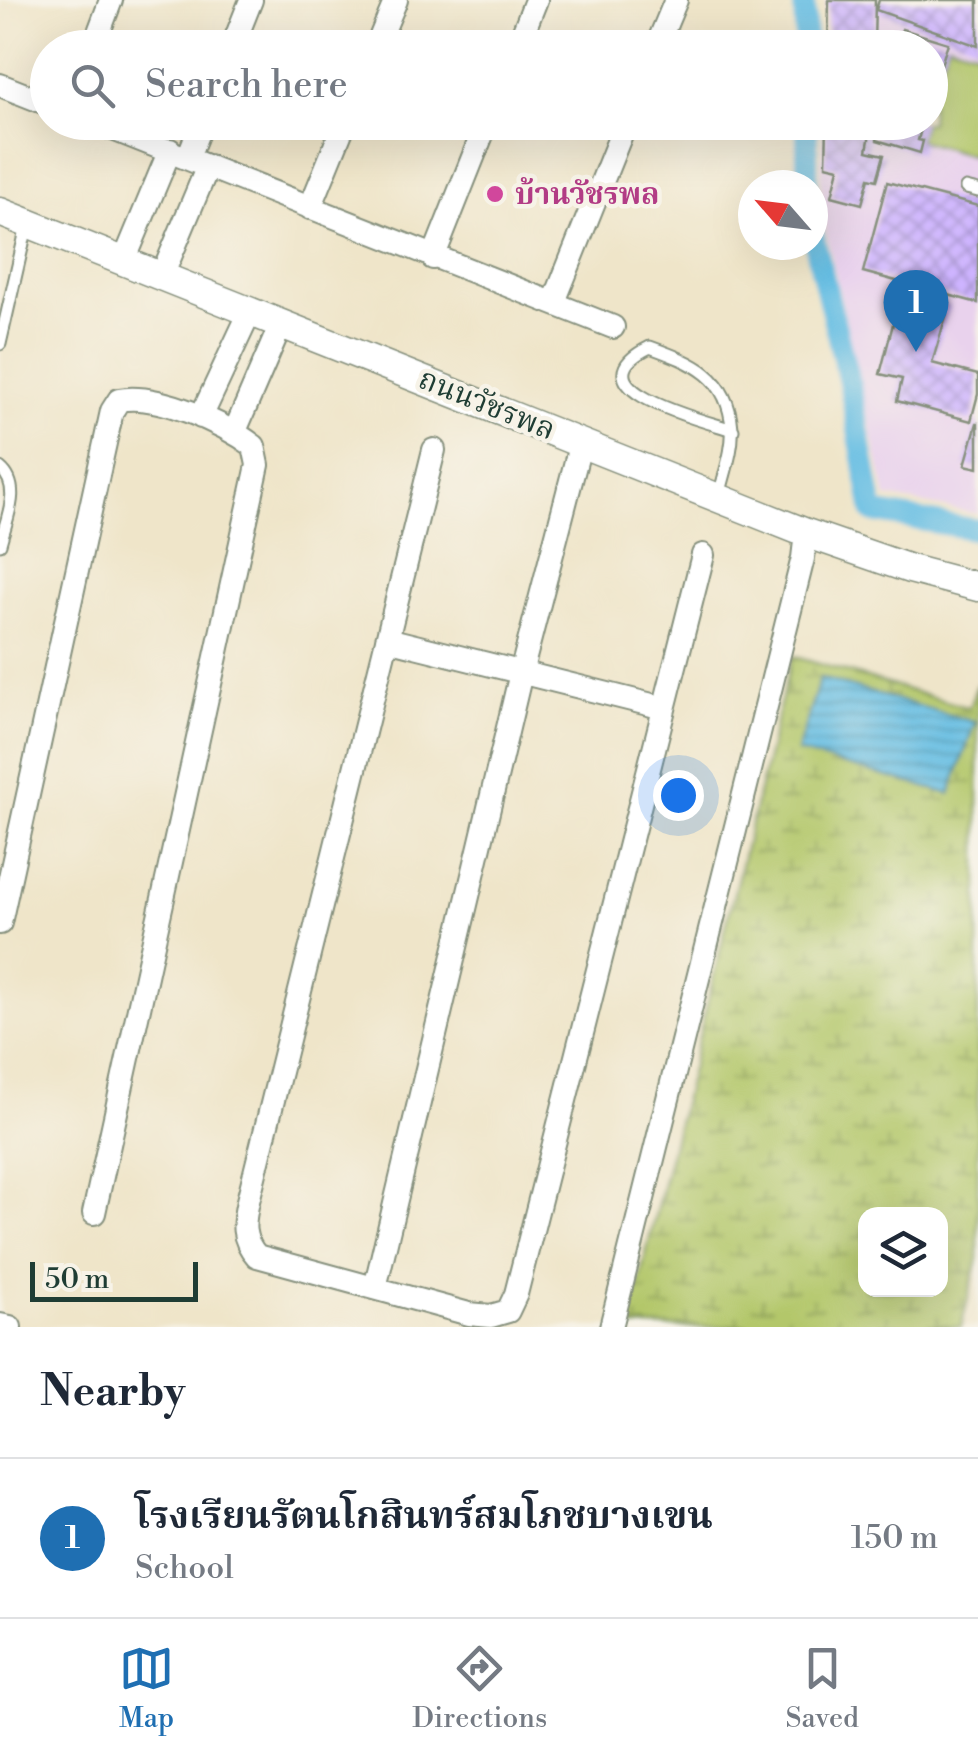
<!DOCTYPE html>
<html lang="en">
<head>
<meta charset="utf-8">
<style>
  :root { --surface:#fff; --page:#f2f2f3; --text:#1f2937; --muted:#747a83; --line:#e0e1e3; --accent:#1f6fb2 }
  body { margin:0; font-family:"Libre Bodoni","Noto Serif Thai",serif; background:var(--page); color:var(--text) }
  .controls { position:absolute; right:30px; bottom:30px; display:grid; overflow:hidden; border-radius:20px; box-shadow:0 10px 40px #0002 }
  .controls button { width:90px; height:90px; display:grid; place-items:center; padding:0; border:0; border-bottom:2px solid var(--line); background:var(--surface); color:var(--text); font:50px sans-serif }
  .compass { position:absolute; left:738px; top:170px; width:90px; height:90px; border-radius:50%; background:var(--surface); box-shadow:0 10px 40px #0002; rotate:298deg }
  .scale { position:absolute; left:30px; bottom:25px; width:168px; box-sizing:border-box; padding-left:10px; border:5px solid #1f3d34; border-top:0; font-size:28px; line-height:35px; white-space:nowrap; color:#1f3d34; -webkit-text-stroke:8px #f7f3e8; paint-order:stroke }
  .you { position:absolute; left:678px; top:795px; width:35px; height:35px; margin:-25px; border:8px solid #fff; border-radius:50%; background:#1a73e8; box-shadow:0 0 0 15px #1a73e833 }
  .badge { display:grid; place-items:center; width:65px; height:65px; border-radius:50%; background:var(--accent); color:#fff; font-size:32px; font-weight:700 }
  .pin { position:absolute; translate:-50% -82px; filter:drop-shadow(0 2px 5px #0008) }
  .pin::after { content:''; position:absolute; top:52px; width:35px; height:30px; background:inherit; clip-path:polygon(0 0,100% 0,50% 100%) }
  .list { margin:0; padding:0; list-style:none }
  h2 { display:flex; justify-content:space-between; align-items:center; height:130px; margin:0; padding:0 40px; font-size:42px }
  h2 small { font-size:32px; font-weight:400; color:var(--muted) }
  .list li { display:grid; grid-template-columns:65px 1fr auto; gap:30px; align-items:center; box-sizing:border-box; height:160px; padding:0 40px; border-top:2px solid var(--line) }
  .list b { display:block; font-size:38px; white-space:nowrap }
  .list p { margin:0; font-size:32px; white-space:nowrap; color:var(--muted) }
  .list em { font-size:32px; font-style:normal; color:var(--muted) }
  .icon { flex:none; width:55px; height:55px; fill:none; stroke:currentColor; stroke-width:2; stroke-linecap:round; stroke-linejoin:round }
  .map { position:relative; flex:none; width:978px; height:1327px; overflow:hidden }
  .search { position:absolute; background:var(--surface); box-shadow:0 10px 40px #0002; left:30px; right:30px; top:30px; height:110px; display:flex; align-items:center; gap:25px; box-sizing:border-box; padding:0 35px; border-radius:55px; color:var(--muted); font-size:38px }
  .sheet { height:290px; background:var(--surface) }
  nav { display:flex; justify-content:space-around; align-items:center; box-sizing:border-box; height:140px; border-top:2px solid var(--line); background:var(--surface); font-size:28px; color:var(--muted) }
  nav a { display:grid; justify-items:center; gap:5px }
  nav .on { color:var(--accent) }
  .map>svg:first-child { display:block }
  .built { fill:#e9d2ed }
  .grass { fill:#b3c76b; stroke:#698250; stroke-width:2.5 }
  .wetland { fill:url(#wetland-marsh); stroke:#698250; stroke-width:2.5; fill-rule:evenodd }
  .water { fill:url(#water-rules); stroke:#427e8c; stroke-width:2.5 }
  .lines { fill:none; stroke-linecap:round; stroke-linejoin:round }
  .canal { stroke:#66bee3; stroke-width:22 }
  .building { fill:url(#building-cross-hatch) }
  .service-casing { stroke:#87917e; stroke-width:15 }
  .minor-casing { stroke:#87917e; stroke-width:26 }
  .tertiary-casing { stroke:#87917e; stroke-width:31 }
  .service { stroke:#fff; stroke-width:11 }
  .minor { stroke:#fff; stroke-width:22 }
  .tertiary { stroke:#fff; stroke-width:28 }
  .hotel-dot { fill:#d1479c; stroke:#f7f3e8; stroke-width:4 }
  .labels { text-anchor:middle; stroke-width:9; stroke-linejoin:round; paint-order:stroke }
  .hotel-label { font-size:30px; font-weight:bold; fill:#b23c85; stroke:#f7f3e8; text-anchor:start }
  .street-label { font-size:30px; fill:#1f3d34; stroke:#f7f3e8 }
</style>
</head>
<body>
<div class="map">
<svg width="978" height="1327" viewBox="0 0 978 1327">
  <defs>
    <pattern id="wetland-marsh" width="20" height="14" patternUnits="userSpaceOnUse" patternTransform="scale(2.5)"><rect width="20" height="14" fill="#b3c76b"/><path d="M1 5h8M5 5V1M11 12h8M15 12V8" fill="none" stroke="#91a359"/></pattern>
    <pattern id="water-rules" width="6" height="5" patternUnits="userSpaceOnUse" patternTransform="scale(2.5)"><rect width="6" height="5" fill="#66bee3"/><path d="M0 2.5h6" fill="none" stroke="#539cb9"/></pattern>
    <pattern id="building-cross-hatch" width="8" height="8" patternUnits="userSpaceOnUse" patternTransform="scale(2.5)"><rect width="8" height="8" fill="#ceb4ff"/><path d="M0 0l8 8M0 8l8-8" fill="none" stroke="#a794cf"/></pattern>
  </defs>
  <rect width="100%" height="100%" fill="#f7f3e8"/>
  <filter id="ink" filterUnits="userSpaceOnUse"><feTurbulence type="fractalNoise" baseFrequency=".01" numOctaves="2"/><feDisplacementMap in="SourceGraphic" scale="20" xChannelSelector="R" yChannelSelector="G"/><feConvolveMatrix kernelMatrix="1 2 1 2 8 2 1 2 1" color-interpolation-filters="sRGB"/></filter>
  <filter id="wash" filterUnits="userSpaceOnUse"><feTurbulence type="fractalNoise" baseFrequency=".0048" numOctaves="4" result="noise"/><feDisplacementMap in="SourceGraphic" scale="40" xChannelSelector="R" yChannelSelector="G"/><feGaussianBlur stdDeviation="2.25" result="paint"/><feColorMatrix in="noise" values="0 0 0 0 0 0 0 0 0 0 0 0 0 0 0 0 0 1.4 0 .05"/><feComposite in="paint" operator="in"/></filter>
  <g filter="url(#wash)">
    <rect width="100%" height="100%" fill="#efe5c9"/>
    <path class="built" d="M826,0H978V514L886,497L820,207L823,123L930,122V48L825,47Z"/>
    <path class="grass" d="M948,43L978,51V157L918,140L923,123L930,122L931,98Z"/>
    <path class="wetland" d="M792,656L969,708L978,683V1258L961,1327H628ZM866,1214H940V1290H866Z"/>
    <path class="water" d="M820,678L975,722L950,794L797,752Z"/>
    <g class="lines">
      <path class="canal" d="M804,0L806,48
        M807,185V122
        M813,235L850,386L873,512L978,530"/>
    </g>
    <g id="blocks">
      <path class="building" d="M829,0H875L874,48H828Z
        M879,0H978V46L876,10Z
        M902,29L948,43L931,96L930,48H896Z
        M827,122H872L867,151L884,155L877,180L869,178L862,204L832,196L839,168L826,165Z
        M878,122H923L918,140L923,141L920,153L877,140Z
        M887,182L978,206V303L863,272Z
        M901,293L949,306L932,363L978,375V394L971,421L897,401L902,379L880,374Z
        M977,423H978V468L965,465Z"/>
    </g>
  </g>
  <g filter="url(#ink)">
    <use href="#blocks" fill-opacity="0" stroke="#87917e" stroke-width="2.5"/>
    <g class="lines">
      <g class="service-casing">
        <path id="service" d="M966,188L978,191
          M0,344L27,226
          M0,468C23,487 6,519 0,544
          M719,497C723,477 734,449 732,428C728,376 694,363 650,347C567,388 705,421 733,430"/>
      </g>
      <g class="minor-casing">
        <path id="minor" d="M93,48L111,0
          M232,48L251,0
          M376,48L396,0
          M517,48L536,0
          M656,48L676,0
          M0,85L48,104
          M95,122L613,327
          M188,157L202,122
          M310,208L345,122
          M433,258L487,122
          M124,261L170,150
          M162,276L208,166
          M554,302L626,122
          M201,417L251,310
          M235,431L282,322
          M434,450L248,1201C243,1224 241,1238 257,1256L469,1314L491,1316L508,1311L516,1294L703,555
          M387,639L664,708
          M0,923L112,411L119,400C156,392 225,424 254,446L258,465L94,1213
          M375,1288L521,673L581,442
          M0,1325L10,1327
          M611,1327L803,558L806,533"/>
      </g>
      <g class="tertiary-casing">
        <path id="tertiary" d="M0,212L806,533L910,569L978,587"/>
      </g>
      <use href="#service" class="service"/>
      <use href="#minor" class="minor"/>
      <use href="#tertiary" class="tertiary"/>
    </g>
  </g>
  <circle class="hotel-dot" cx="495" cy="194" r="10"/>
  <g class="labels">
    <g class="hotel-label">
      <text x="515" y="204">บ้านวัชรพล</text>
    </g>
    <g class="street-label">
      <text transform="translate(487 404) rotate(22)" y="10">ถนนวัชรพล</text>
    </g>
  </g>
</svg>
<div class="controls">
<button><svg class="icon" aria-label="layers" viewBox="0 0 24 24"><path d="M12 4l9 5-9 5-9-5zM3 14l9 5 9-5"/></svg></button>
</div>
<svg class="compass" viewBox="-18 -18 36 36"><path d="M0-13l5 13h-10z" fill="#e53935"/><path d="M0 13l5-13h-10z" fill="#747a83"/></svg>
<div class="scale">50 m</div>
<div class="you"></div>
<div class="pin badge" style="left:916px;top:352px">1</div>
<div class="search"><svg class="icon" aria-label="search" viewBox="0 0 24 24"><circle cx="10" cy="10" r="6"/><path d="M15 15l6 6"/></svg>Search here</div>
</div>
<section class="sheet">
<h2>Nearby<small></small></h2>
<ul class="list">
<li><span class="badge">1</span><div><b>โรงเรียนรัตนโกสินทร์สมโภชบางเขน</b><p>School</p></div><em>150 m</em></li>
</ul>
</section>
<nav>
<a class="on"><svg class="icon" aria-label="map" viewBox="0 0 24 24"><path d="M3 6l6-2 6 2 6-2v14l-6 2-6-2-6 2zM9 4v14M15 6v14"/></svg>Map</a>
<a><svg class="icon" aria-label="directions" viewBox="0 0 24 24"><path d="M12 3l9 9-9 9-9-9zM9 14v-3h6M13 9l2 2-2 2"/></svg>Directions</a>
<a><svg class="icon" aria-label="saved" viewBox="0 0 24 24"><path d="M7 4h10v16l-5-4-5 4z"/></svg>Saved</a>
</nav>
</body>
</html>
